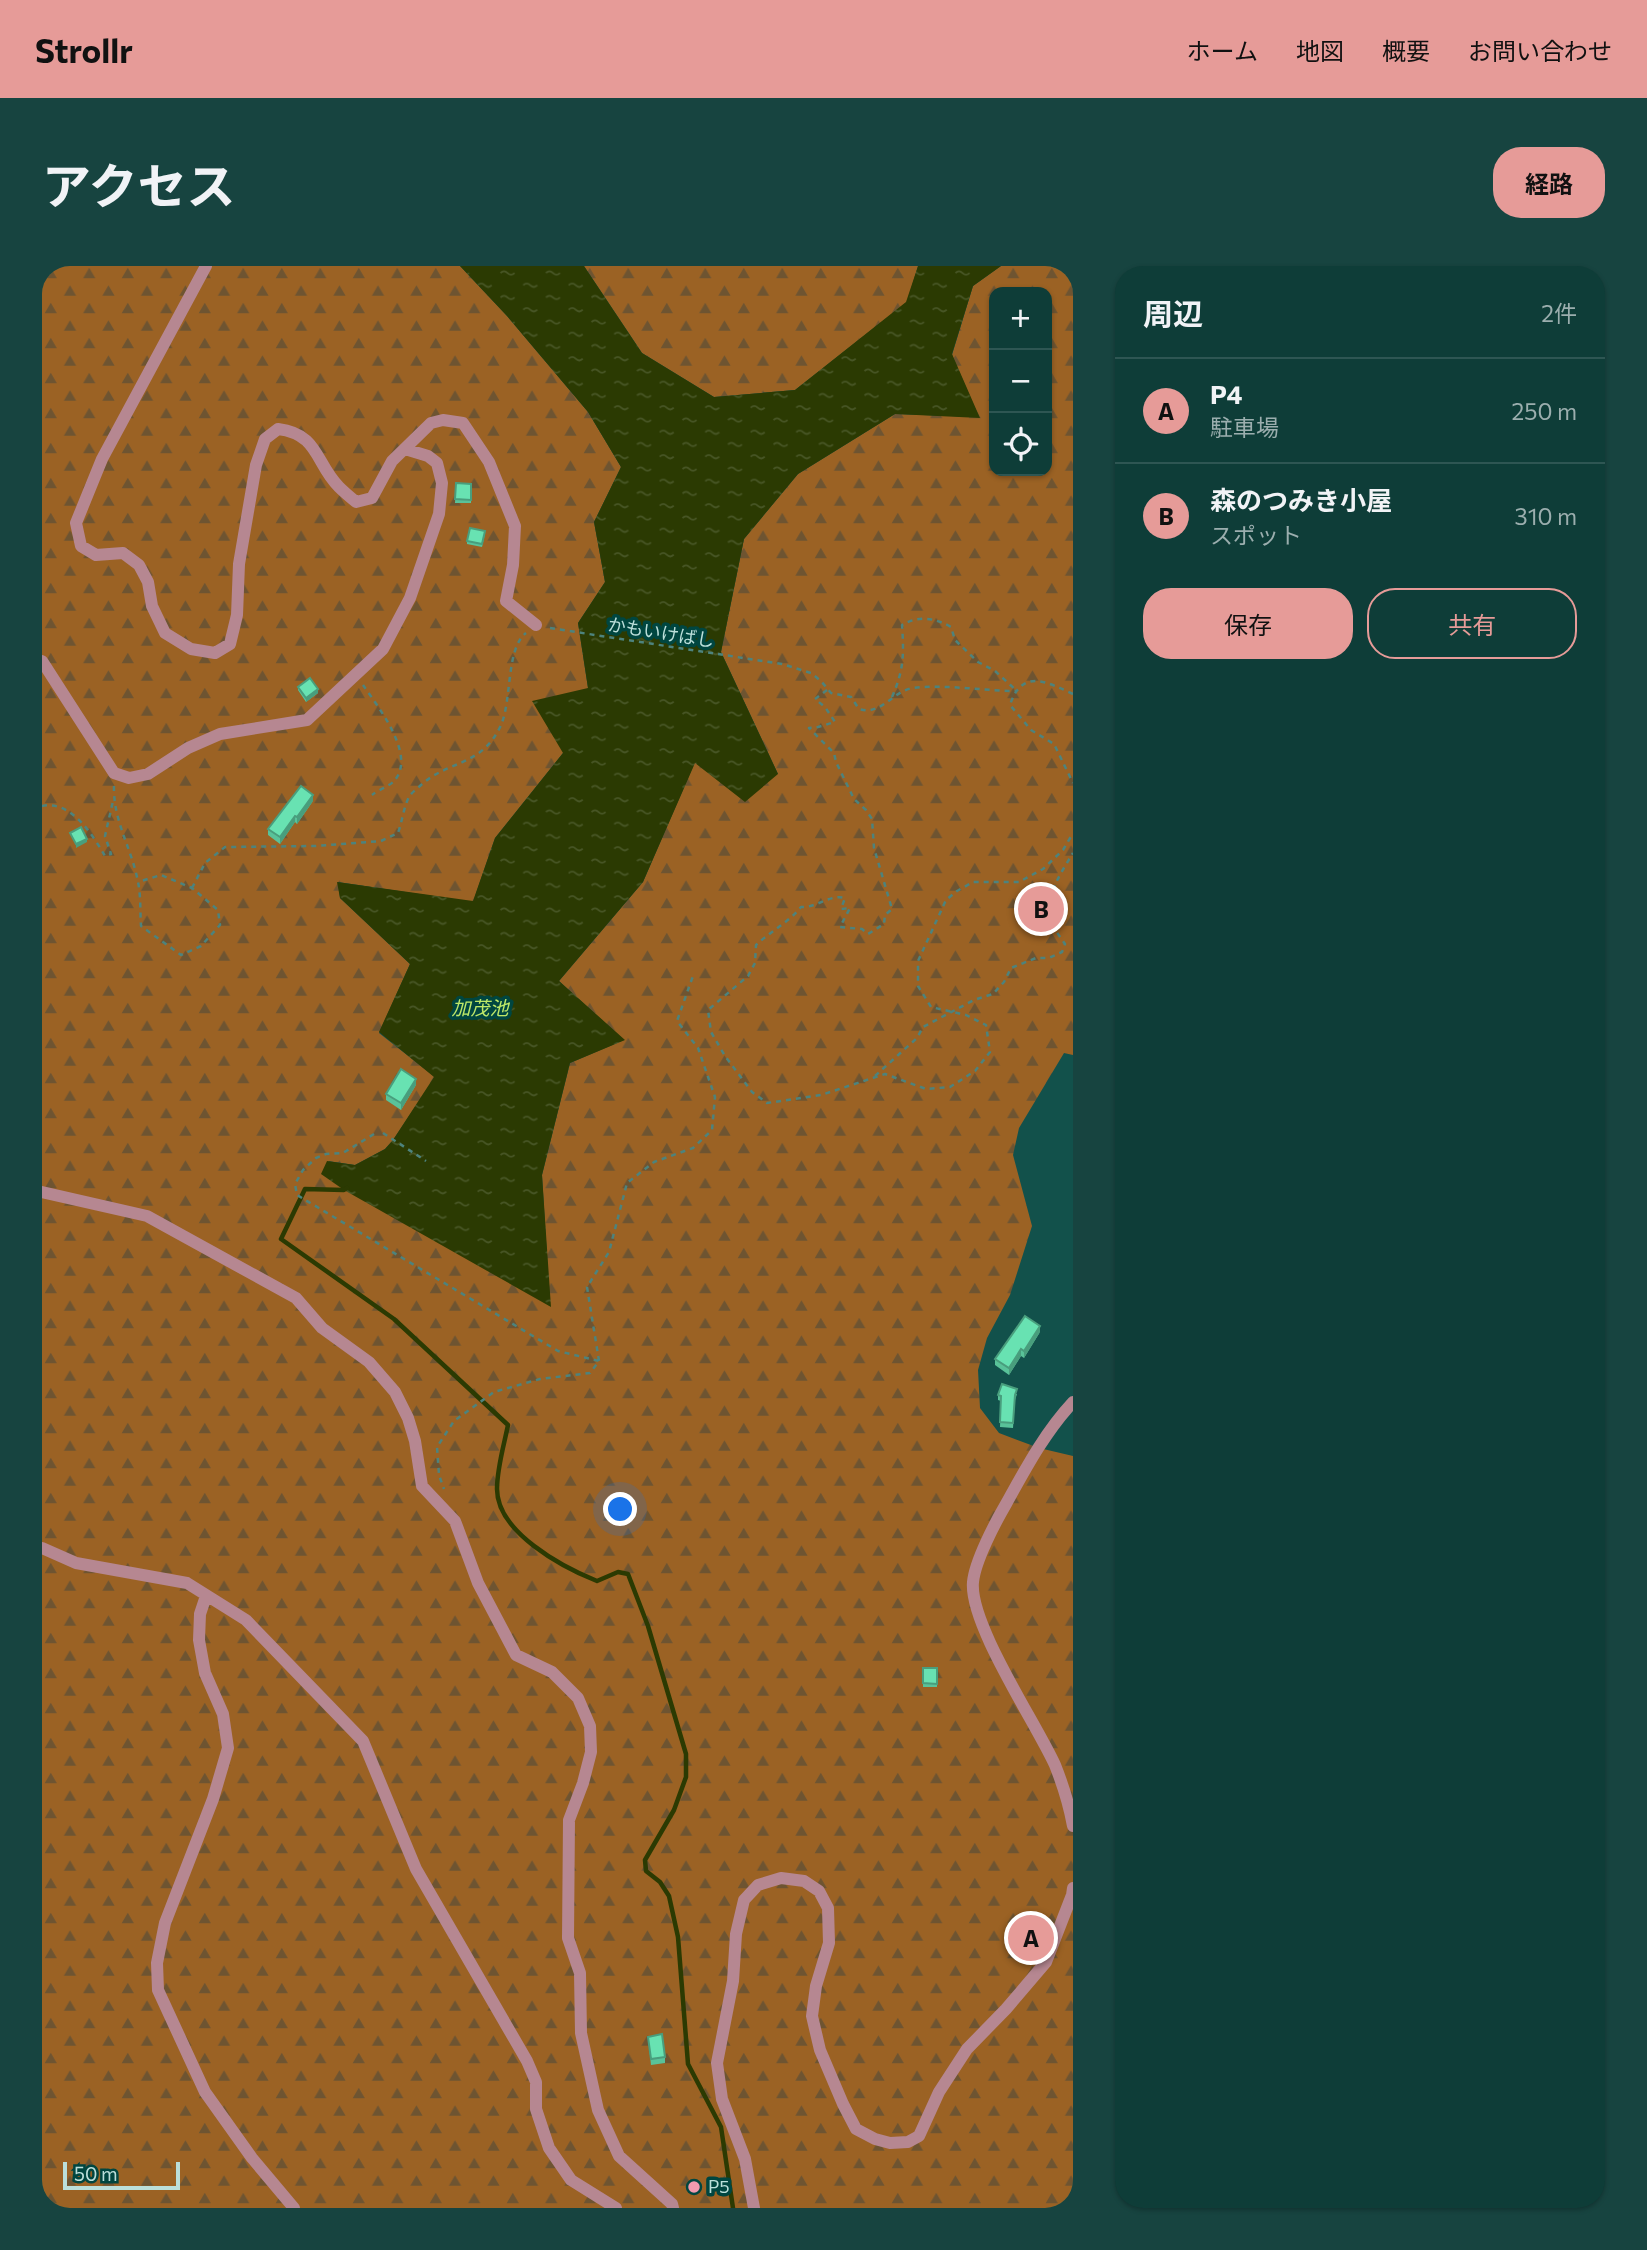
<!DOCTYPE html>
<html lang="ja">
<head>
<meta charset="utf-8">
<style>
  :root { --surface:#0e3d38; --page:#174440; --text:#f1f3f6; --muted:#9baeae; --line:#2e5653; --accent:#e69b98 }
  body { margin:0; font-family:Commissioner,"Noto Sans JP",sans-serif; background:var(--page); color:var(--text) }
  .controls { position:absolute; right:21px; top:21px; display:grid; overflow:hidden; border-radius:14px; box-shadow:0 2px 5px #0004 }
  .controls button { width:63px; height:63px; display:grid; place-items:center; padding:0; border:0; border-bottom:2px solid var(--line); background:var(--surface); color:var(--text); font:35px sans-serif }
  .scale { position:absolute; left:21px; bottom:18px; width:117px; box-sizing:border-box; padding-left:7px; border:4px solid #bbdfda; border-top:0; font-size:19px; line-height:24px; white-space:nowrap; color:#bbdfda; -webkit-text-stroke:5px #004640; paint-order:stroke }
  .you { position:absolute; left:579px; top:1244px; width:24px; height:24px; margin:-18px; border:5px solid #fff; border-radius:50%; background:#1a73e8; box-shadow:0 0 0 10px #1a73e833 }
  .badge { display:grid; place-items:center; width:46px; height:46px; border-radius:50%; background:var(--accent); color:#111; font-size:23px; font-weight:700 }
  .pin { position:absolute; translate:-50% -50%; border:4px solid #fff; box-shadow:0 2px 7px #0006 }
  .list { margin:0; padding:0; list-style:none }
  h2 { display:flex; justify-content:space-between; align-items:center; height:91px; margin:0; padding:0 28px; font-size:30px }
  h2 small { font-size:23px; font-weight:400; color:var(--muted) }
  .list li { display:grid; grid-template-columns:46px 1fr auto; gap:21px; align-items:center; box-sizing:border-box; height:105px; padding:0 28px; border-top:2px solid var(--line) }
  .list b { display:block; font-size:26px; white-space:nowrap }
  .list p { margin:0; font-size:23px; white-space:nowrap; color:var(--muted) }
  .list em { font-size:23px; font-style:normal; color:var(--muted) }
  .actions { display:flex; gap:14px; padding:21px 28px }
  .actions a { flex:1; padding:16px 0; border:2px solid var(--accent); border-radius:28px; text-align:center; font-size:24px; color:var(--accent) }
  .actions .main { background:var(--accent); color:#111 }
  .icon { flex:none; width:38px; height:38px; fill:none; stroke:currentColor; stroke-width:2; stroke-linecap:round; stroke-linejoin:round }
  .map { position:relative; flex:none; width:1031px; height:1942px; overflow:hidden; border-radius:28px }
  header { display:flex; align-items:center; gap:42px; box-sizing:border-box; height:98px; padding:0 35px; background:var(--accent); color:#111 }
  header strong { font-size:33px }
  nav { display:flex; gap:38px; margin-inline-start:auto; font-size:24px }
  .intro { display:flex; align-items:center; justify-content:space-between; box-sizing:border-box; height:168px; padding:0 42px }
  h1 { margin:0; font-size:49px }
  .button { padding:18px 32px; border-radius:28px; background:var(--accent); color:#111; font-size:24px; font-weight:700 }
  main { display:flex; gap:42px; padding:0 42px }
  aside { flex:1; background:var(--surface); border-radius:28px; box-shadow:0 2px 5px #0004 }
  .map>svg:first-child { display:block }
  .forest { fill:url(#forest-firs); fill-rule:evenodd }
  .water { fill:url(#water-ripples) }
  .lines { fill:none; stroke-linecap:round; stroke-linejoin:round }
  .stream { stroke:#2b3a02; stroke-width:4.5 }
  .path { stroke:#4d837d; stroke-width:2.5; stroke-dasharray:5 5; stroke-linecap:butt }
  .minor { stroke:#b68791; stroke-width:12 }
  .wall { fill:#59c299 }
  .shaded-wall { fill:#499e7d }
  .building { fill:#68e2b2; stroke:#499e7d; stroke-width:2 }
  .poi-dot { fill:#f29aaf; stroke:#004640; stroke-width:2.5 }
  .labels { text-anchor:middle; stroke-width:7; stroke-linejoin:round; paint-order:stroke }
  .street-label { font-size:18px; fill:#bbdfda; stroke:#004640 }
  .poi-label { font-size:18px; fill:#bbdfda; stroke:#004640; text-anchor:start }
  .water-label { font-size:19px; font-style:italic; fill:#bee868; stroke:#004640 }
</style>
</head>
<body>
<header>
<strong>Strollr</strong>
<nav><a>ホーム</a><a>地図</a><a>概要</a><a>お問い合わせ</a></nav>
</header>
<div class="intro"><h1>アクセス</h1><a class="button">経路</a></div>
<main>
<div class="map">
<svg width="1031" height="1942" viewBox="0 0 1031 1942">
  <defs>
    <pattern id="forest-firs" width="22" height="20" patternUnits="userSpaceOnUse" patternTransform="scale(1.75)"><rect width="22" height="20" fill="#9b6224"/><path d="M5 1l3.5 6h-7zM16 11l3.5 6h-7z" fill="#6e5431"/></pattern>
    <pattern id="water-ripples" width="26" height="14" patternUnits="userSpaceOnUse" patternTransform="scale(1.75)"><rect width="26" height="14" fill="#2b3a02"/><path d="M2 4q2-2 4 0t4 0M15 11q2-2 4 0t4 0" fill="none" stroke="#485626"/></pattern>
  </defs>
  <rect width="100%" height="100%" fill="#12514b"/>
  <path class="forest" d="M0,0H418L465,50L546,146L579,201L552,256L563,316L536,357L546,422L521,487L453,572L431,636L296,616L298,632L368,698L337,767L393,811L351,874L343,883L313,899L286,895L508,1040L500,909L528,797L582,774L517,715L601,616L653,496L736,508L679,386L702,273L756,208L853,148L937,151L910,89L931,20L959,0H1031V789L1022,787L977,862L971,889L990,960L968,1029L945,1072L936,1104L938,1142L957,1167L997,1182L1031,1190V1942H0ZM952,26H1005V205H952Z
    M542,0H876L865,36L753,124L672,131L600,87Z"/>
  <path class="water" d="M418,0H542L600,87L672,131L753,124L864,36L876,0H959L931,20L910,88L938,152L853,148L756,208L702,273L679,386L736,508L703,536L653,497L601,616L517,715L583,774L528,797L500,909L509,1041L302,924L279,908L285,895L313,899L343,883L351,874L392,811L337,766L368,698L298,632L295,616L431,635L453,572L521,487L490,435L546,422L536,357L563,316L552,256L579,201L546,146L465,50Z"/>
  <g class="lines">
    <path class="stream" d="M305,922L302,924L263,923L239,973L352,1053L466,1159C462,1179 455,1202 455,1223C455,1266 520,1301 555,1315L576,1306L586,1308L606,1360L644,1488V1511L632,1544L603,1594L604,1605L618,1616L627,1630L636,1671L646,1798L679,1861L691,1942"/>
    <path class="path" d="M508,362L740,398L769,407L779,415L789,427L809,431L817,443C840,450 850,425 871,422C905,418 941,425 975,425
      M321,419C336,441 374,488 353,514C348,520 336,524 330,529
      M785,424L773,433L783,441L793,456L776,461L767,462L792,487L794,496L812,533L824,544L830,553L832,582L850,643L843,649L842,658L826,668L820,663L798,661L808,642L799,643L803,632C787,628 775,642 759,641C747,656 729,665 714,679L713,697L706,710L666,744L669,766L683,790L710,826L725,837L779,829L843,808L884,823L908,821L933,805L948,786L944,759L924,749L889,741L876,720V695L904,634L915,625L931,616H977L1001,603L1021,584L1031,567
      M1031,428C1005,416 980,402 968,439L989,464L1012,478L1031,517
      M850,431C862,404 862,388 860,359C877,349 893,352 909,361L913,374L936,396L953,405L975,425
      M72,520C71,555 90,583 96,616C99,630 98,646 99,660L139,689L159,680L178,659L176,644L150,622L119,609L96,616
      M0,540C29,534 50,568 63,590L69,588L63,570L71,535
      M150,622L163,597L183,581L274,580L339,575L356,567C360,556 362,540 367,531C369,527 375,523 379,519C406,494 440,501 459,459C470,434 464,382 484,367
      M833,810L875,772L881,761L932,734L951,728L962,716L969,702L994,692H1007L1020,686L1023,678C1019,672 1014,666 1011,659C999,635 1019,607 1031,587
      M341,867L384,895
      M332,868L301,887L284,888L274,892L261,904L253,918L255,929L516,1085L557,1095L548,1107L498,1113L452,1126L412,1155L395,1181L397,1209L402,1223
      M557,1095L545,1021L567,986L585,917L612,896L651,882L670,864L673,831L656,782L635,755L652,707"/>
    <path class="minor" d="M164,0L60,193L34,257L39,280L54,289L81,287L97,299L106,316L110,340L123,367L149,383L173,387L188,378L195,349L197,298L214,199L223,173L236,163C277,168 273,197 297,221C302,226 308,231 314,236L330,232L350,195L389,157L401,154L421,157L447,196L473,260L471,299L464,335L494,359
      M0,395L72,507L87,512L106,508L146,482L178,468L265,454L341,383L368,332L397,248L400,217L395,197L386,190L363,183
      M0,926L105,950L254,1032L280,1062L327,1096L353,1126L366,1152L373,1175L380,1220L413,1255L436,1317L474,1389L510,1406L536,1432L548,1460L549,1486L541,1517L527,1554L526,1672L538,1707L539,1767L556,1844L577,1890L630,1938L631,1942
      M1031,1136C1003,1166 984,1202 964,1238C953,1257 933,1295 931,1316C927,1358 994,1457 1013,1499C1021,1519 1027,1538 1031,1560
      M0,1282L34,1297L145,1317L204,1354L321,1475L374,1603L485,1795L494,1816V1843L507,1882L529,1914L574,1942
      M164,1330L158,1348L157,1374L163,1407L181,1448L186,1482L171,1533L123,1657L115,1697L116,1724L163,1826L210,1892L252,1942
      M712,1942L703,1893L680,1833L675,1797L691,1715L694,1668L702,1634L716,1619L739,1612L762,1615L777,1625L786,1642L787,1677L774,1720L770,1750L778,1784L801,1838L814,1863L833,1873L848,1877L866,1876L877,1870L897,1826L925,1783L964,1743L1004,1696L1030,1629L1031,1622"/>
  </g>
  <path class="wall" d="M414,217L429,218V237H413Z
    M443,268L440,281L425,278V275Z
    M256,421L276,427L264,436L256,424Z
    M271,535L255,558L253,556L238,578L226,569V563Z
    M374,819L359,844L344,834V828Z
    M998,1066L982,1092L979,1090L967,1109L953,1099V1093Z
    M975,1128L973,1134L971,1162L958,1161L959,1135L956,1134V1129Z
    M881,1402H895V1421H881Z
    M606,1771L623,1791V1797L609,1799Z"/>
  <path class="shaded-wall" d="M276,423V427L264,436V432Z
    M271,529V535L255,558V551Z
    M253,550V556L238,578V571Z
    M45,573V576L34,582V578Z
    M374,813V819L359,844V837Z
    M998,1060V1066L982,1092V1085Z
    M979,1083V1090L967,1109V1102Z"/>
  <path class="building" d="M414,217L429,218V234L413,233Z
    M428,262L443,265L440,278L425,275Z
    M268,412L276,423L264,432L256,421Z
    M259,520L271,529L255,551L253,550L238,571L226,563Z
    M39,561L45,573L34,578L28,567Z
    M359,803L374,813L359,837L344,828Z
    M983,1050L998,1060L982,1085L979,1083L967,1102L953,1093Z
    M960,1118L975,1123L973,1129L971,1157L958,1156L959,1130L956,1129Z
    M881,1402H895V1418L881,1417Z
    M620,1768L623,1791L609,1793L606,1771Z"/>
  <circle class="poi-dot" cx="652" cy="1921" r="7"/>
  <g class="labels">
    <g class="street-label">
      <text transform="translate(619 367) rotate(9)" y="6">かもいけばし</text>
    </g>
    <g class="poi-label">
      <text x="666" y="1927">P5</text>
    </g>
    <g class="water-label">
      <text x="438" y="749">加茂池</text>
    </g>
  </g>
</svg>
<div class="controls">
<button>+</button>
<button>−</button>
<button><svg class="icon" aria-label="locate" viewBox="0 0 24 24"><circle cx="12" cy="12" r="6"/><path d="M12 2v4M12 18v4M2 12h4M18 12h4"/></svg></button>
</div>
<div class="scale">50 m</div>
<div class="you"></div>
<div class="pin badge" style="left:989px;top:1672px">A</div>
<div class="pin badge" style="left:999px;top:643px">B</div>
</div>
<aside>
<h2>周辺<small>2件</small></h2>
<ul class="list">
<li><span class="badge">A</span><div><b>P4</b><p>駐車場</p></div><em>250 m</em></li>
<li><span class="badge">B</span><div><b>森のつみき小屋</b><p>スポット</p></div><em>310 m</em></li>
</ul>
<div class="actions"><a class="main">保存</a><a>共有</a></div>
</aside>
</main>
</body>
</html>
